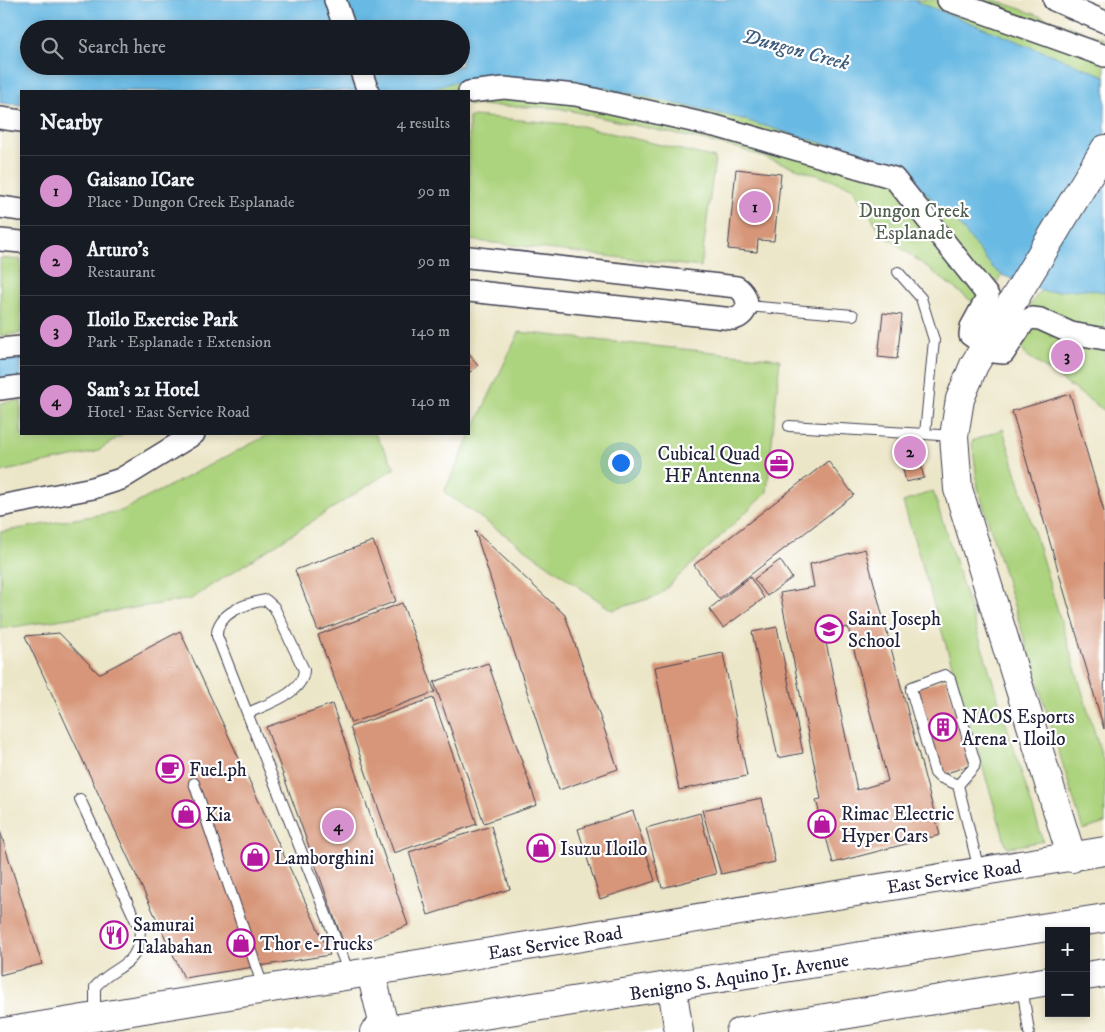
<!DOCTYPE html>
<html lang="en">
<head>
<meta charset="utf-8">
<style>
  :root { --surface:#171b24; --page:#20242c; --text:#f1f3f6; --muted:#9ea1a6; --line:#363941; --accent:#d690ce }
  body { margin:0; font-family:"IM FELL DW Pica",serif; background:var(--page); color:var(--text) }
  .controls { position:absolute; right:15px; bottom:15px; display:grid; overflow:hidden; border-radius:0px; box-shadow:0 2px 8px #0003 }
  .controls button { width:45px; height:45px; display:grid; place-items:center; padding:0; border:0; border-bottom:1px solid var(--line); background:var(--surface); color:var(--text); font:25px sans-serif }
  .you { position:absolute; left:620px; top:462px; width:18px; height:18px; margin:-12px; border:4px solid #fff; border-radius:50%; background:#1a73e8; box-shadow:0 0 0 8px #1a73e833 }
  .badge { display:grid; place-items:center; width:32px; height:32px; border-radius:50%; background:var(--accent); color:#111; font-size:16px; font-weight:700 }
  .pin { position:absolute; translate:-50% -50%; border:2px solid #fff; box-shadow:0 1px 5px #0006 }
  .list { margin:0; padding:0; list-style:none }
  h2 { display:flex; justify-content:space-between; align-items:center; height:65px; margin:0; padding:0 20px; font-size:21px }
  h2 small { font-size:16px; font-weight:400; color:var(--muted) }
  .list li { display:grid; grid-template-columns:32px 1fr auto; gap:15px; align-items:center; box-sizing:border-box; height:70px; padding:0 20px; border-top:1px solid var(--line) }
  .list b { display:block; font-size:19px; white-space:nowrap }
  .list p { margin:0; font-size:16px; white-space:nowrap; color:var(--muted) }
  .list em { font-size:16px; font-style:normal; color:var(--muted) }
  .icon { flex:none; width:28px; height:28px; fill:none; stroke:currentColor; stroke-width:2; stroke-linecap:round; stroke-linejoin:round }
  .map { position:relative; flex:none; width:1105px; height:1032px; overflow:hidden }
  .search { position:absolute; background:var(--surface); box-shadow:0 2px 8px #0003; left:20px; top:20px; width:450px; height:55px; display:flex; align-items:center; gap:12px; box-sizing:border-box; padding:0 18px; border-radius:28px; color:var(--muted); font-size:19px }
  .panel { position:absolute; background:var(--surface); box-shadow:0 2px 8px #0003; left:20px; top:90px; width:450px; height:345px; border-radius:0px }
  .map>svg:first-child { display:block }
  .green { fill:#acd37d; stroke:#677a5c }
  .water { fill:#68b9e3; stroke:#456e8f; fill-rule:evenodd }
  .building { fill:#d79679; fill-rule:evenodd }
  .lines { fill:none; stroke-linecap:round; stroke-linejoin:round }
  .lane-casing { stroke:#403f50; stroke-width:12 }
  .street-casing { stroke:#403f50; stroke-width:24 }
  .secondary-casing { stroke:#403f50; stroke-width:30 }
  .highway-casing { stroke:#403f50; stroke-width:30 }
  .lane { stroke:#fff; stroke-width:10 }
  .street { stroke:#fff; stroke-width:21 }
  .secondary { stroke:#fff; stroke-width:28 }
  .highway { stroke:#fff; stroke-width:28 }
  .labels { text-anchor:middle; stroke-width:4.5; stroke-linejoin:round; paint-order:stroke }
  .park-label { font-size:19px; fill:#526052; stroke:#fff }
  .poi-label { font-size:19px; fill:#22223b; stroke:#fff; text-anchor:start }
  .street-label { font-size:19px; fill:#22223b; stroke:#fff }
  .water-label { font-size:20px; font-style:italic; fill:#3e5e7e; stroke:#fff }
</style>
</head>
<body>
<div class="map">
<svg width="1105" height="1032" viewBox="0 0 1105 1032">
  <rect width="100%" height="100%" fill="#fff"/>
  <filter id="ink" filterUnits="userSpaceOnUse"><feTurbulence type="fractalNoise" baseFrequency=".02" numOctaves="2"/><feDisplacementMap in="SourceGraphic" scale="10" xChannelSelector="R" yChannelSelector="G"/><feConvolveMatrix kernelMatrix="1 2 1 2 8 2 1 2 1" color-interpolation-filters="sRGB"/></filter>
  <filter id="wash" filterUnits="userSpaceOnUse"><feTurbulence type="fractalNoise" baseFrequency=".0096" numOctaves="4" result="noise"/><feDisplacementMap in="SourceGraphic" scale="20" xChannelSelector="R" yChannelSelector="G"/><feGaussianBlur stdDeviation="1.12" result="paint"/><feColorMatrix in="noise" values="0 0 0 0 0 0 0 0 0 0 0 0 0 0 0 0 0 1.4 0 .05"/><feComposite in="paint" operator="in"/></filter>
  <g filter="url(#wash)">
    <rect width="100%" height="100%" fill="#ece6c8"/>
    <path class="green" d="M857,0H995L1105,39V95Z
      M433,66H461L881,108L1002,275L988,296L974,303L888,238L877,226L852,187L737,148L558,108L469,105V91H386Z
      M474,116L577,125L715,158L701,267L469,240V118Z
      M1071,246L1105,261V411L1025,354L1013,330Z
      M0,258L21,260V333L0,336Z
      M519,332L780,359L767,492L658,596L612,610L444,492Z
      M21,400V434H123L96,452L0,472V403Z
      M1003,429L1105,767V823L1083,830L978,488L972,441Z
      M270,434H375L395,468L191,599L0,629V532L121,511Z
      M933,491L1043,841L1007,848L903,502Z"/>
    <path class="water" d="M0,0H913L1105,76V292L1085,289L1045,292L1002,275L992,267L957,222L895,165L735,117L596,86L499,77L451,83L425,91H21V105L0,103ZM29,29H461V66H29Z
      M21,347V385L0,388V349Z"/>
    <g id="blocks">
      <path class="building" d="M736,169L781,174L774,241L758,240L757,252L728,249Z
        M883,313L902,315L897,359L878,357Z
        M469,353L478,366L469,373Z
        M1070,394L1105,515L1104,729L1012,411Z
        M901,440L920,441L919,456L924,478L906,482L900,457Z
        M828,461L854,495L719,599L694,565Z
        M475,531L565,615L618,769L559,790Z
        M373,541L396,601L318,631L295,570Z
        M865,549L940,835L833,863L816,800L821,799L780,593L814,587L810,564ZM848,627L888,781L857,790L824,633Z
        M780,560L792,578L767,596L754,579Z
        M750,577L764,598L723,628L709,609Z
        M402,603L435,692L351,723L318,635Z
        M777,627L803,753L778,758L752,632Z
        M180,631L330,955L184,978L25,636L59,633L99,674Z
        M723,653L747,776L679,790L655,667Z
        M488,663L537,805L484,823L434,682Z
        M946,679L972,765L940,775L913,689Z
        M433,698L477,824L394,853L350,727Z
        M332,704L408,925L346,950L266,727Z
        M762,798L775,862L721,874L702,810Z
        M633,811L655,881L600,899L578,829Z
        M700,813L716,874L662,888L646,828Z
        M491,826L510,889L428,915L409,852Z
        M0,831L42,964L0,975Z"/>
    </g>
  </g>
  <g filter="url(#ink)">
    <use href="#blocks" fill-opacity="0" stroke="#403f50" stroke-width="1"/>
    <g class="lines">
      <g class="lane-casing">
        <path id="lane" d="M898,272L921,298L934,340L925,434L953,436
          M747,306L853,315
          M789,426L925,434
          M945,675L950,679L975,762L974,767L958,785L939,777L935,773L911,690L912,687Z
          M248,713C267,704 303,694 304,670L274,607L266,600C247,603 216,613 217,636L349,973
          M194,783L263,987
          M958,785L979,870
          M80,799L140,930C139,969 116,963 95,987V1015
          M1022,986L1029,1032"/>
      </g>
      <g class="street-casing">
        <path id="street" d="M335,0L345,29
          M948,0L1105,56
          M1054,0L1105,22
          M359,66L368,91
          M469,92L504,88L576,95L719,127L894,178L988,296L971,327L970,335L994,352L1004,353L1025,321L1032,318L1040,319L1071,333L1105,339
          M0,118L21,121
          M0,207L21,210
          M0,240L21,242
          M469,257L737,287C751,297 750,314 734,319L469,291
          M0,349L21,347
          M0,389L21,386
          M0,506L93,488L121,479L194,434"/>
      </g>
      <g class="secondary-casing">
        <path id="secondary" d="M1072,858L958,489L954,436L960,399L974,365L1105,149
          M4,1032L1105,851"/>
      </g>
      <g class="highway-casing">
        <path id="highway" d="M371,973L385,1030
          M1086,976L1105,973
          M672,987L679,1032
          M374,1032L1105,918
          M740,1032L1049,981"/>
      </g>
      <use href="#lane" class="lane"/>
      <use href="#street" class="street"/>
      <use href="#secondary" class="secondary"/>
      <use href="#highway" class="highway"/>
    </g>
  </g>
  <defs>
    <g id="office-ring" transform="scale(1.4375)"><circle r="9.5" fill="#fff" stroke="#b5179e" stroke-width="1.5"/><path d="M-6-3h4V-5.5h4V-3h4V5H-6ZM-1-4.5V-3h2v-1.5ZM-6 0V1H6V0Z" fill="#b5179e"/></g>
    <g id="school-ring" transform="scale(1.4375)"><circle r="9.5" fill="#fff" stroke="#b5179e" stroke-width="1.5"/><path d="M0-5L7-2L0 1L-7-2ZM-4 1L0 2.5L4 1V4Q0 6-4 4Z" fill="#b5179e"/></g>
    <g id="building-ring" transform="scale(1.4375)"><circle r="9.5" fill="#fff" stroke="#b5179e" stroke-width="1.5"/><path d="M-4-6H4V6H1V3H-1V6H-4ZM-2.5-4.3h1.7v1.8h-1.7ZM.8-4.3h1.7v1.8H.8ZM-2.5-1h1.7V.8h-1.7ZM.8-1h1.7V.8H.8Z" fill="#b5179e"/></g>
    <g id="cafe-ring" transform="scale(1.4375)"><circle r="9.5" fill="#fff" stroke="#b5179e" stroke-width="1.5"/><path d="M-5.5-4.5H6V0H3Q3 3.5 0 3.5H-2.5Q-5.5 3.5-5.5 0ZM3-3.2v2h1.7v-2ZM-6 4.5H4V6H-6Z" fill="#b5179e"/></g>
    <g id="shop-ring" transform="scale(1.4375)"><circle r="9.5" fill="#fff" stroke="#b5179e" stroke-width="1.5"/><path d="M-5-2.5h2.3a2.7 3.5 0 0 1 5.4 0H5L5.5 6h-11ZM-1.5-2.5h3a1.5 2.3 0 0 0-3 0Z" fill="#b5179e"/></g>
    <g id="restaurant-ring" transform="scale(1.4375)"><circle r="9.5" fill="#fff" stroke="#b5179e" stroke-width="1.5"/><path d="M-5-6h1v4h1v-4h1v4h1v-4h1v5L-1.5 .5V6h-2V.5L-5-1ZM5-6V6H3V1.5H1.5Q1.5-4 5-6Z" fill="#b5179e"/></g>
  </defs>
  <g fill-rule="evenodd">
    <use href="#office-ring" x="779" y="464"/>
    <use href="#school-ring" x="829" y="629"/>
    <use href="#building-ring" x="943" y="727"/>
    <use href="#cafe-ring" x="170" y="769"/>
    <use href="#shop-ring" x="186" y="814"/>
    <use href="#shop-ring" x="822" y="824"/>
    <use href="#shop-ring" x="541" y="848"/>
    <use href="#shop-ring" x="255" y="857"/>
    <use href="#restaurant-ring" x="114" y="935"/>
    <use href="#shop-ring" x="241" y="943"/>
  </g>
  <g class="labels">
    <g class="park-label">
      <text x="914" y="217">Dungon Creek<tspan x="914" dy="22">Esplanade</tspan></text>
    </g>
    <g class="poi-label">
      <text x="760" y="460" text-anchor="end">Cubical Quad<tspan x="760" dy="22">HF Antenna</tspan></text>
      <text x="848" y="625">Saint Joseph<tspan x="848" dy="22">School</tspan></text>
      <text x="962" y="723">NAOS Esports<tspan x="962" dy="22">Arena - Iloilo</tspan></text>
      <text x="189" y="776">Fuel.ph</text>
      <text x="841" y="820">Rimac Electric<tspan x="841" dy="22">Hyper Cars</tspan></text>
      <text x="205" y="821">Kia</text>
      <text x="560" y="855">Isuzu Iloilo</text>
      <text x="274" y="864">Lamborghini</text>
      <text x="133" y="931">Samurai<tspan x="133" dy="22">Talabahan</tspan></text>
      <text x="260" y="950">Thor e-Trucks</text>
    </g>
    <g class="street-label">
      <text transform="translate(954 876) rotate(-9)" y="7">East Service Road</text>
      <text transform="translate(555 942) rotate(-9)" y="7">East Service Road</text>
      <text transform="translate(739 976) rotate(-9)" y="7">Benigno S. Aquino Jr. Avenue</text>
    </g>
    <g class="water-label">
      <text transform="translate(796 49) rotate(15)" y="7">Dungon Creek</text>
    </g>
  </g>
</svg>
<div class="controls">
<button>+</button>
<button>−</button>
</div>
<div class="you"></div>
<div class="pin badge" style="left:755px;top:207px">1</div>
<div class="pin badge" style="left:910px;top:452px">2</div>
<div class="pin badge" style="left:1067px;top:356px">3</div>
<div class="pin badge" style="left:338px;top:826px">4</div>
<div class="search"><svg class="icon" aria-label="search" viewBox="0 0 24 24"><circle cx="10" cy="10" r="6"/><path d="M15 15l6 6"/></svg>Search here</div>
<section class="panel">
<h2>Nearby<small>4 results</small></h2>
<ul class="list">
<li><span class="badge">1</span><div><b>Gaisano ICare</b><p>Place · Dungon Creek Esplanade</p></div><em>90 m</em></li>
<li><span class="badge">2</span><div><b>Arturo's</b><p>Restaurant</p></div><em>90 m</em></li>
<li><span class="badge">3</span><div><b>Iloilo Exercise Park</b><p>Park · Esplanade 1 Extension</p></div><em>140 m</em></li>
<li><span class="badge">4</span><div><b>Sam's 21 Hotel</b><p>Hotel · East Service Road</p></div><em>140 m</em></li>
</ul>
</section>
</div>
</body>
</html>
